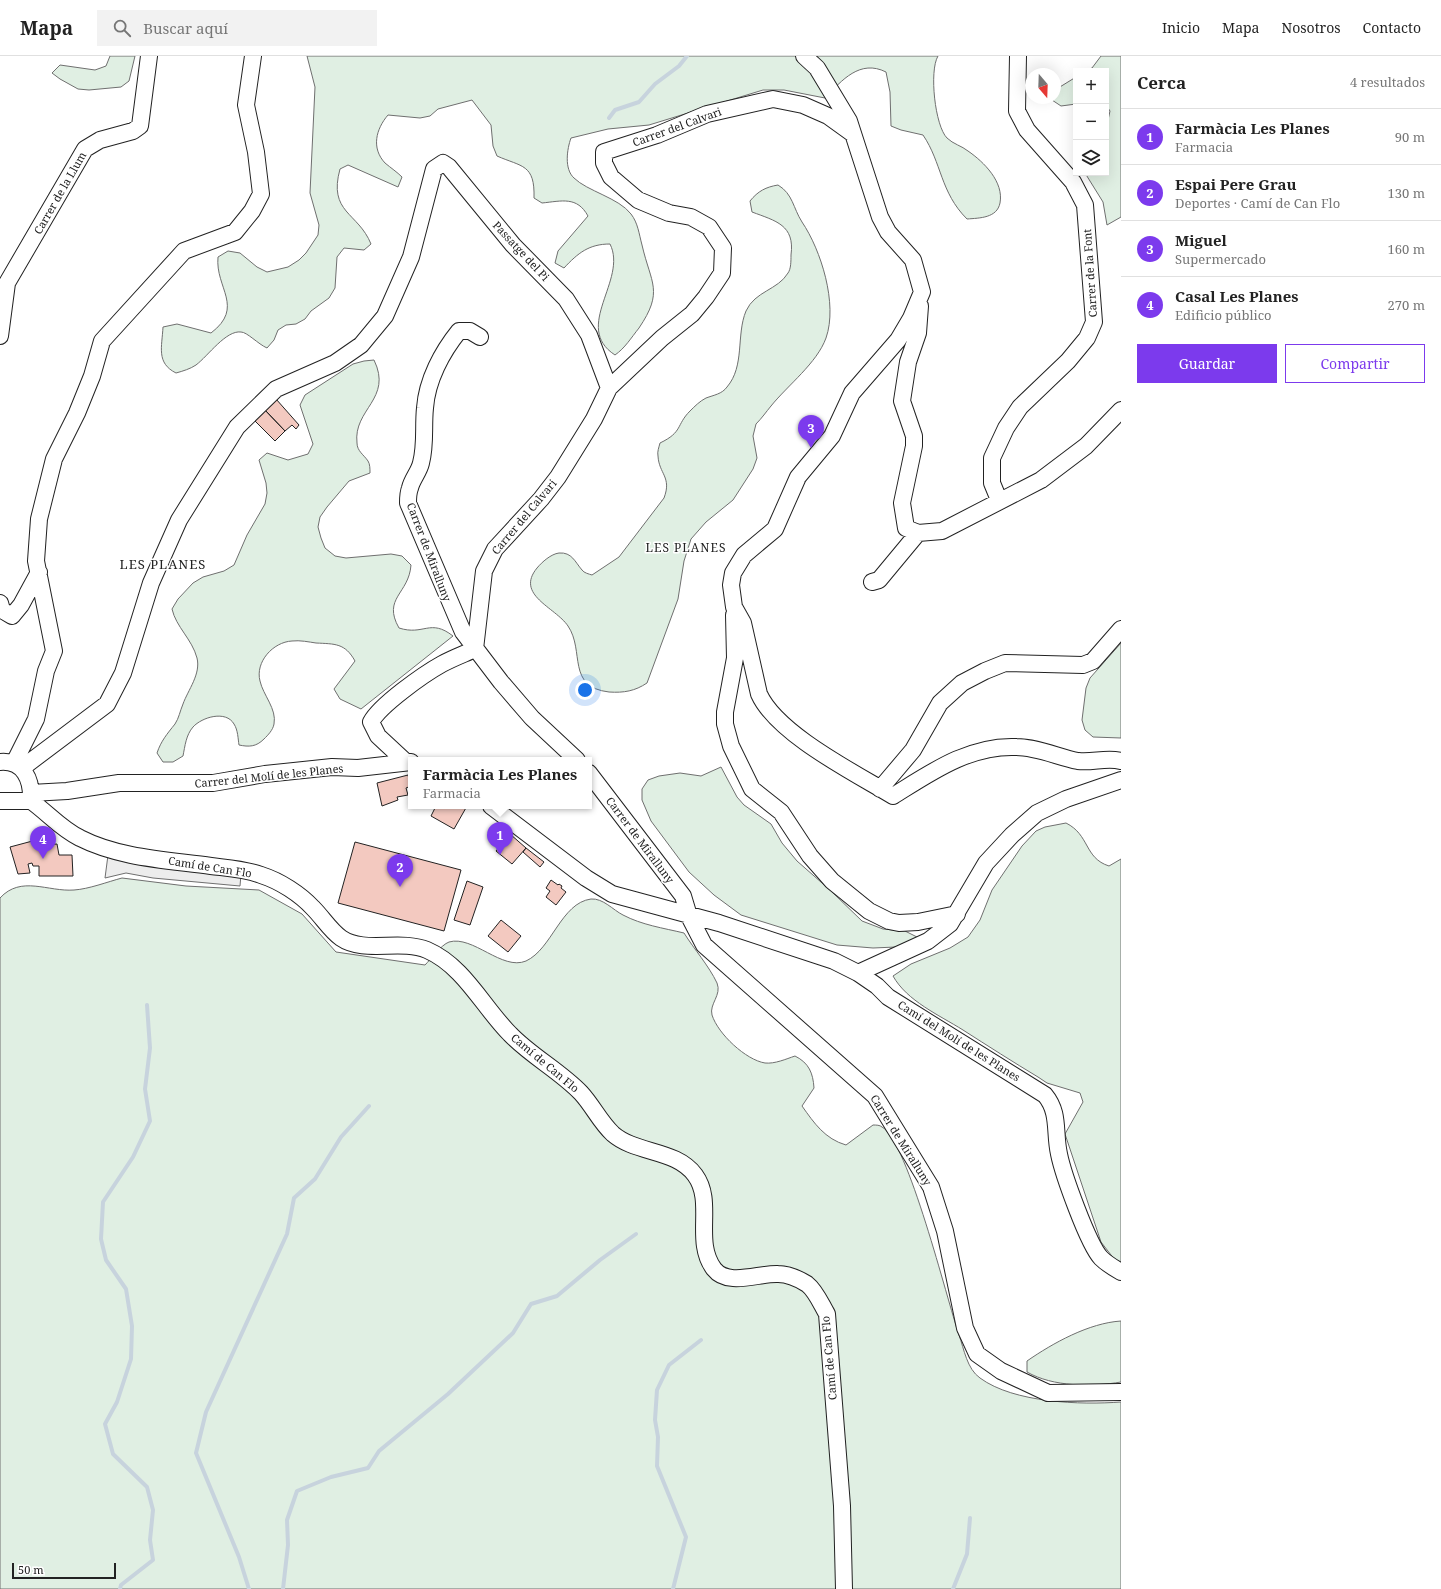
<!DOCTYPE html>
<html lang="es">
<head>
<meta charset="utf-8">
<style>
  :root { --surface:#fff; --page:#f2f2f2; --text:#222; --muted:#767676; --line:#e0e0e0; --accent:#7c3aed }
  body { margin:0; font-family:"Noto Serif",serif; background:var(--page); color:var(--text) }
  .controls { position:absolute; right:12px; top:12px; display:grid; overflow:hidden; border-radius:0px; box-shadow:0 4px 16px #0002 }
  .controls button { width:36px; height:36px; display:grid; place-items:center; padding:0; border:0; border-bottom:1px solid var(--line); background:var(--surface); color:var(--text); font:20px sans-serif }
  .compass { position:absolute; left:1025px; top:12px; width:36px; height:36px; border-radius:50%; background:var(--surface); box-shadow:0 4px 16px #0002; rotate:161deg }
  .scale { position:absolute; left:12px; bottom:10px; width:104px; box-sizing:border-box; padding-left:4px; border:2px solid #222; border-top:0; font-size:11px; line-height:14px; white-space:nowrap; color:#222; -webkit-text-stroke:3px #fff; paint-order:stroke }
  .you { position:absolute; left:585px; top:634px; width:14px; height:14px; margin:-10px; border:3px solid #fff; border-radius:50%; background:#1a73e8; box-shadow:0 0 0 6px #1a73e833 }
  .badge { display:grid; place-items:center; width:26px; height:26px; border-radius:50%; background:var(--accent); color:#fff; font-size:13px; font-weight:700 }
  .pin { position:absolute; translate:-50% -33px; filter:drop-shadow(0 1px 2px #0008) }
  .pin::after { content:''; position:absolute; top:21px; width:14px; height:12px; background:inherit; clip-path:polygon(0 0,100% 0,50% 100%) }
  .popup { position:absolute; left:408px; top:701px; width:184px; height:52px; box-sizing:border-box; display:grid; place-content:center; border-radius:0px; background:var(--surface); filter:drop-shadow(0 1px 3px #0005); font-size:13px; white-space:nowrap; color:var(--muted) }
  .popup b { font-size:15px; color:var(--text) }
  .popup::after { content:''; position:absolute; left:50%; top:100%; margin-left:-8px; border:8px solid transparent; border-top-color:var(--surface) }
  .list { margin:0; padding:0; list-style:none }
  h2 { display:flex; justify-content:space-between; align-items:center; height:52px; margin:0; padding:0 16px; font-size:17px }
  h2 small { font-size:13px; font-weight:400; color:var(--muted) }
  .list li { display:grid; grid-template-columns:26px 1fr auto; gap:12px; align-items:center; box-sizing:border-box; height:56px; padding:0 16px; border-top:1px solid var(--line) }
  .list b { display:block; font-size:15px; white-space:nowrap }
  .list p { margin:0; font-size:13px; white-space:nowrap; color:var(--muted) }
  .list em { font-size:13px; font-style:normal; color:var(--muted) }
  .actions { display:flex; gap:8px; padding:12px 16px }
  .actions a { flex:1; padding:9px 0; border:1px solid var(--accent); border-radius:0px; text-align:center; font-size:14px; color:var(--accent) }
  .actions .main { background:var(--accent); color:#fff }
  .icon { flex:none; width:22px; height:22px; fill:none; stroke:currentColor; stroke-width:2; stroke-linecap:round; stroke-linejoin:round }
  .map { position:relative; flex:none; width:1121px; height:1533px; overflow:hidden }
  header { display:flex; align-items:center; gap:24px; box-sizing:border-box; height:56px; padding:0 20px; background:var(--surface); border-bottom:1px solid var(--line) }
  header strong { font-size:19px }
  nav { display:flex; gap:22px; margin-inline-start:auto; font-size:14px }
  .search { width:280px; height:36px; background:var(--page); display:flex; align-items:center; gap:10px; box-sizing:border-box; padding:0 14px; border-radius:0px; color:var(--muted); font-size:15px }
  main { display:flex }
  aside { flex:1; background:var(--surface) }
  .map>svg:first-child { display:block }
  .green { fill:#e0efe3; stroke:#6f6f6f }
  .parking { fill:#ededed; stroke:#6f6f6f }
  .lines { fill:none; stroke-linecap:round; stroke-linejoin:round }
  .stream { stroke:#c7d3dd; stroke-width:4 }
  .building { fill:#f3c9c0; stroke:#222 }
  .minor-casing { stroke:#222; stroke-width:18 }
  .minor { stroke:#fff; stroke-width:16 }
  .labels { text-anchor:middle; stroke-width:3; stroke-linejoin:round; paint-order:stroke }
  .street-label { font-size:11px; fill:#222; stroke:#fff }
  .neighbourhood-label { font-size:12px; letter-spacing:1px; fill:#222; stroke:#fff }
  .quarter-label { font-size:13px; letter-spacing:1px; fill:#222; stroke:#fff }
</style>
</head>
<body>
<header>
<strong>Mapa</strong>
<div class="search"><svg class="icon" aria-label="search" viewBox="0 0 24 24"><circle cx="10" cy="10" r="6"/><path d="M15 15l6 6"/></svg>Buscar aquí</div>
<nav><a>Inicio</a><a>Mapa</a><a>Nosotros</a><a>Contacto</a></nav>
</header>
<main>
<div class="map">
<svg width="1121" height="1533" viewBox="0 0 1121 1533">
  <rect width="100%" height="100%" fill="#fff"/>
  <path class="green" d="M110,0H135L129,25L121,31L89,34L78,33L60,23L52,17L60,9L95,14L106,10Z
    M307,0H938C929,15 935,70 947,82C953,88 962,90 968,95C984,106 1004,126 1000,147C997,162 980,162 967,163C940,136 942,107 923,79L901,74L891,70L890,36L886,16C860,3 842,24 825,42L784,34H763L649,69L608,73L571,82C567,93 564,113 574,122C587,135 619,142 631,158C638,167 639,178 642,189C651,228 664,235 639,272C631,282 625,292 615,299C572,271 628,224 610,188C589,188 578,197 564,212L555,207L558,195L588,160C577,140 562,145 542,147L534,142C535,108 522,111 497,100L493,90L491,69L472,44L438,53L430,60L420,62L388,59C376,73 371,92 385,107C391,112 397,116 402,121L398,131L348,109L340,113C328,157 358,156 371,188L364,194L344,192L337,201L335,232L329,242L311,255L305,263L296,268L286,269L278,274L274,284L267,292C258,288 247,276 241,276C226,274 208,300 196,309C190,313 183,315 176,317C156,307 162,291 163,271L177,268L211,277C245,251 215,232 218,201L228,195L240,197L257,211L267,216L288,211L299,204L306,197L318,179L319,169L310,137L315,31Z
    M1101,0H1121V161L1107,169L1103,146L1085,117H1106V73L1110,55L1106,49V15H1086L1092,12Z
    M1076,21V48L1061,50L1052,44L1053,42H1055V34Z
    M778,129C793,138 793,152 802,166C821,194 838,248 826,282C817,307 788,329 771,350C766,356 762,362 756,368L753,380L757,402L753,413L733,444L706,466L691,483L684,505L678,543L647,627C635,635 624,637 609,636C566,631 585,595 568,570C555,551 515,539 537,512C542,506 551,498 559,497C572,496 575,506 582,514C584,517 589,518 592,519L619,501L664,442C672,421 659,418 658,400C657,396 659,391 660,387C683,376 676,369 690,355C695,350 700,345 706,342C714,339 722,338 727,331C745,310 736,279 746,255C755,235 778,234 788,217C791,213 791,205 791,199C795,169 776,165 752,156L750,145C758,135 766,131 778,129Z
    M374,304C393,343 353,353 357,387C357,395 364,399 368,405C370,408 370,413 370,417L349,425L327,451L320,461L318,471L321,482L325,492L335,500L346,502L391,498L402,500L411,509C409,538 382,542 399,572C424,580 430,562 453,580L361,653L340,643L334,633L355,605C345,587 335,588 316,587C309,586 300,584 292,585C273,586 255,606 260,625C263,639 277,653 274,668C273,674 268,679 264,683C256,691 249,691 239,689C238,683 238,674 234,668C226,654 202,661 193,671C186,679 185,690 183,700L173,706H163L157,697C161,685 167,678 175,668C179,662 180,655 183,648C188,634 201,618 197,602C192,583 176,571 172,553L178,543L193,527L203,521L224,515L234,509L247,479L265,448L267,437L266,427L259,404L267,397L288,404L308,398L313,388L300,349L305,339L353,308L364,305Z
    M1121,587V682L1093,681L1085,674L1082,664L1086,632L1090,622Z
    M721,711L737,741L744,749L771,768L782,787L797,805L830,834L862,865L883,873L905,875L917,881L907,887L896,891L873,892L837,889L741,859L714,839L689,816L651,765L642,744V733L648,724L659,720L680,717L701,720Z
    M1066,767C1090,779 1084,802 1109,810L1121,803V1209L1118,1208L1101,1186L1065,1078L1083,1046L1080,1037L1047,1027L1038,1021C1013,1006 988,990 963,974C939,959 907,945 893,920L911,908L950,892L968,881L980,864L992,834L1022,790L1036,775L1045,771Z
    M122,822L186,830L259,834L302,858L336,896L425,909C431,903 441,889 449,886C473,879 502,915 526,905C552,893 561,847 591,843C603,842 613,854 623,859C642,869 663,872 684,877C694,893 709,910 717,927C722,939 709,948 712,959C718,978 746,1004 765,1007C775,1008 786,1003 795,1000C809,1007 813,1017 814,1032L802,1050C814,1067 825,1083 846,1089L873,1069C876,1069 880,1069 882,1071C908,1085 947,1244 959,1279C964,1293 967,1313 980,1322C1014,1347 1081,1349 1121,1346V1533H0V842C21,819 48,836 74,834C89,833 107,826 122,822Z
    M1121,1265V1326C1092,1331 1053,1331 1027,1316V1305C1053,1287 1089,1267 1121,1265Z"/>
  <path class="parking" d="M108,799L241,818L240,830L153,822L126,817L105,822Z"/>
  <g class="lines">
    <path class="stream" d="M609,62L615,54L639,46L655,28L679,10L687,0
      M120,1533L121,1529L153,1504L150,1484L153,1454L147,1431L113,1398L105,1368L117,1346L131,1303L132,1270L126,1233L106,1204L101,1183L103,1146L133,1101L150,1065L145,1033L150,992L147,949
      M249,1533L239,1501L196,1397L206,1356L287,1178L294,1142L315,1123L341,1081L369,1050
      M283,1533L288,1489L287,1464L297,1435L331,1421L368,1412L379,1395L448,1338L513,1277L531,1248L557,1240L600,1204L636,1178
      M673,1533L686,1481L657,1410L658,1381L655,1364L657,1334L669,1309L701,1284
      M953,1533L967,1498L970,1462"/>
  </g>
  <path class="building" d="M276,343L299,369L296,373L292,369L285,375L264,353Z
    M264,353L285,375L275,385L254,364Z
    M408,719L411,730L406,732L408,739L397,741L398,744L382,750L377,727Z
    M436,750H467L454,773L431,760Z
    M510,778L526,792L512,808L496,795Z
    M40,783L42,789L57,788L59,799H72L73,820H39V810H33L32,807L28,808L30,817L18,818L10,791Z
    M355,786L461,814L444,875L338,847Z
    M526,792L544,806L540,811L523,796Z
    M551,824L558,829L559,828L562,830L561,832L566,836L556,849L546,841L550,835L546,832Z
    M467,825L483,831L470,869L454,864Z
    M501,864L521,880L508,896L488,880Z"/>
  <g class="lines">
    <g class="minor-casing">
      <path id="minor" d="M804,0L817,12L849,65L880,161L888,176L913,204L922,236L911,262L898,284L852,337L832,380L798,421L775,473L744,499L733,517L731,529L734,551L743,567L759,638C777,678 855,717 893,740C930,717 969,689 1016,691C1037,691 1058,701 1078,705C1092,707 1107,701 1121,705
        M920,250L918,277L908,306L902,345L914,380V390L902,447L906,472L918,477L942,475L1041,424L1086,390L1121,354
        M0,280L7,227L85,93L100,84L133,75L140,70L149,0
        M480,281L470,275H459C442,296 427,324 425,352C423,371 426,388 421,407C419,416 412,423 410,432C408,437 408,442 408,447L463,576L501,626L532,662L577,704
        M999,444L992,427V402L1006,372L1020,351L1068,305L1087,282L1094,266L1085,149L1073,126L1027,74L1017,55L1018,0
        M872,526L879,524L918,477
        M0,547L2,554L12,560L21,549L39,516
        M734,559L735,602L725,656V668L731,690L752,733L781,756L810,800L832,825L869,855L889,865L899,867L918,866L957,858
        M475,593L484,515L495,493L541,443L558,421L594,363L609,332L662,282L692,258L706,241L722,217L723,192L709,171L691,161L669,157L638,144L611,121L604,107V96L657,79L707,58L773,43L803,49L828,60L853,78
        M0,706C24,704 32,724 31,745
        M406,706L378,680L371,666C380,649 424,618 442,608C453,602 464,598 475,593
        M14,707L36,663L46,615L54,595L36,505L39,463L54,403L77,357L92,320L102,285L184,195L235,176L252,155L261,138L256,96L246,49L253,0
        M22,712L107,648L123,617L151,527L179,464L237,371L276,333L335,307L361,289L385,260L411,201L434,113L443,107L449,111L513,189L566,243L589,279L609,332
        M589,717L683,840L689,860L704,889L875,1040L931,1131L945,1175L965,1272L977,1298L1001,1315L1048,1337L1121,1336
        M880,733L913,694L940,647L962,627L985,615L1005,607L1083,609L1093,605L1121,573
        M31,737L67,735L119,727H213L265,718L332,711L358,712L411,706
        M0,745H31
        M31,745C48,757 61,773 80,782C119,802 168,804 211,810C227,812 246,813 261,819C280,825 300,838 313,852C323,862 330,874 341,882C364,898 400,883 427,894C464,910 483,951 510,978C531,1000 560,1015 581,1037C593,1050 600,1066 613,1078C636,1098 676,1093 695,1119C715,1146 693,1185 714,1213C728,1231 759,1217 778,1218C787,1218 799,1223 807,1228C816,1235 821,1248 827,1258L842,1450L844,1533
        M491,750L586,822L612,838L719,867L834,905L858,917L877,930L888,941L1045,1039C1060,1057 1054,1076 1059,1098C1063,1118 1088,1188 1101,1202C1107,1208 1114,1212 1121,1216
        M858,917L928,885L950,868L986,807L1012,779L1037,757L1066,743L1121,724"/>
    </g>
    <use href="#minor" class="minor"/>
  </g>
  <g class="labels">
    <g class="street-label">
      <text transform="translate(677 71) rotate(-20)" y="4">Carrer del Calvari</text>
      <text transform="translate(60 137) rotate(-60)" y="4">Carrer de la Llum</text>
      <text transform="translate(521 195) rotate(47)" y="4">Passatge del Pi</text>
      <text transform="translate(1090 217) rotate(-94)" y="4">Carrer de la Font</text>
      <text transform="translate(524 461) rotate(-50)" y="4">Carrer del Calvari</text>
      <text transform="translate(429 496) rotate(69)" y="4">Carrer de Miralluny</text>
      <text transform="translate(269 720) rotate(-6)" y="4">Carrer del Molí de les Planes</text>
      <text transform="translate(640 784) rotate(53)" y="4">Carrer de Miralluny</text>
      <text transform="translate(210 811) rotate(9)" y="4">Camí de Can Flo</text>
      <text transform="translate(959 985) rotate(32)" y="4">Camí del Molí de les Planes</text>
      <text transform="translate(545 1007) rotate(40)" y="4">Camí de Can Flo</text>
      <text transform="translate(901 1084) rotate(58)" y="4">Carrer de Miralluny</text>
      <text transform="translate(829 1302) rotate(-95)" y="4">Camí de Can Flo</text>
    </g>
    <g class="neighbourhood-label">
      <text x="686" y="496">LES PLANES</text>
    </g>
    <g class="quarter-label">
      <text x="163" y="513">LES PLANES</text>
    </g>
  </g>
</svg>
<div class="controls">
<button>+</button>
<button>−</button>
<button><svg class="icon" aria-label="layers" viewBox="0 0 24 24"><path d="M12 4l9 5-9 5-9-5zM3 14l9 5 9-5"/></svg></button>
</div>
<svg class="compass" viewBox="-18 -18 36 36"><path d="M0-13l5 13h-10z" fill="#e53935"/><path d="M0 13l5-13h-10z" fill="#767676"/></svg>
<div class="scale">50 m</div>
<div class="you"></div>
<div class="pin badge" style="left:500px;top:799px">1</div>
<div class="popup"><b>Farmàcia Les Planes</b>Farmacia</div>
<div class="pin badge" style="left:400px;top:831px">2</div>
<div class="pin badge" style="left:811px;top:392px">3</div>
<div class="pin badge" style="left:43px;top:803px">4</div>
</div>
<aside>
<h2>Cerca<small>4 resultados</small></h2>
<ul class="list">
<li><span class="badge">1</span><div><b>Farmàcia Les Planes</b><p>Farmacia</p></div><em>90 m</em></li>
<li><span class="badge">2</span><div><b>Espai Pere Grau</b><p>Deportes · Camí de Can Flo</p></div><em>130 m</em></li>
<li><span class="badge">3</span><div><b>Miguel</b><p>Supermercado</p></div><em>160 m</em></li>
<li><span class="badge">4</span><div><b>Casal Les Planes</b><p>Edificio público</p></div><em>270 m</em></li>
</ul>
<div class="actions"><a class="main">Guardar</a><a>Compartir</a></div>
</aside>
</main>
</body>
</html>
